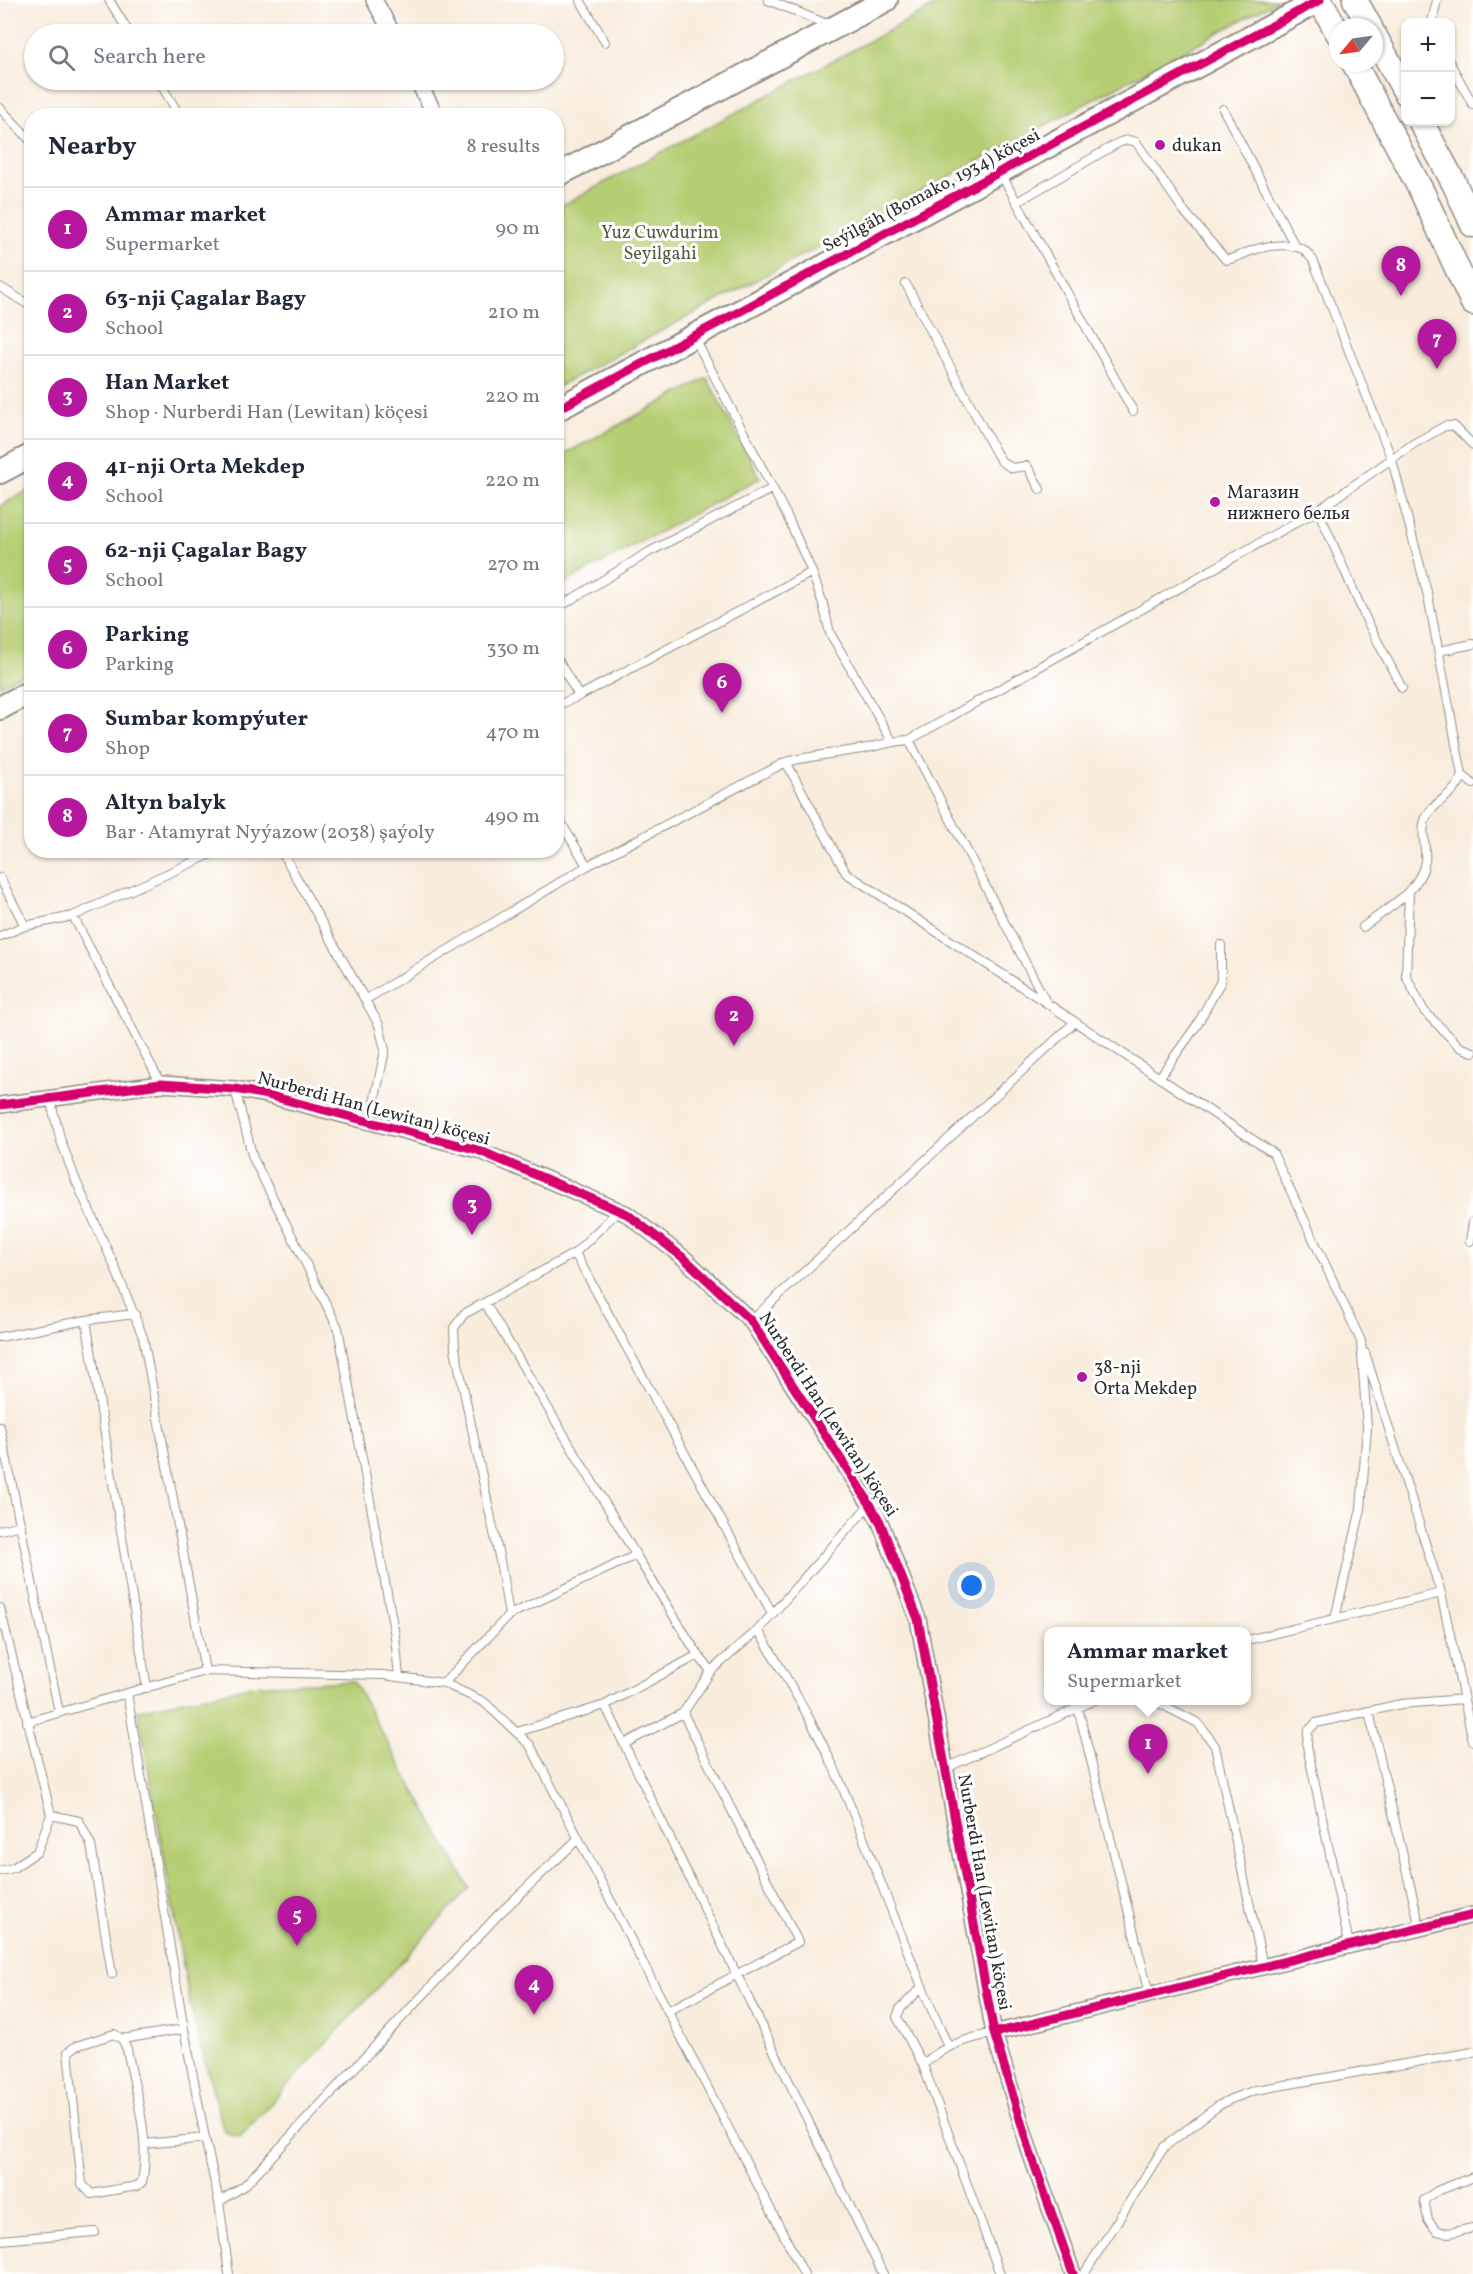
<!DOCTYPE html>
<html lang="en">
<head>
<meta charset="utf-8">
<style>
  :root { --surface:#fff; --page:#f6f6f7; --text:#1f2937; --muted:#747a83; --line:#e0e1e3; --accent:#b5179e }
  body { margin:0; font-family:Vollkorn,serif; background:var(--page); color:var(--text) }
  .controls { position:absolute; right:18px; top:18px; display:grid; overflow:hidden; border-radius:12px; box-shadow:0 2px 4px #0004 }
  .controls button { width:54px; height:54px; display:grid; place-items:center; padding:0; border:0; border-bottom:2px solid var(--line); background:var(--surface); color:var(--text); font:30px sans-serif }
  .compass { position:absolute; left:1329px; top:18px; width:54px; height:54px; border-radius:50%; background:var(--surface); box-shadow:0 2px 4px #0004; rotate:241deg }
  .you { position:absolute; left:972px; top:1586px; width:21px; height:21px; margin:-15px; border:4px solid #fff; border-radius:50%; background:#1a73e8; box-shadow:0 0 0 9px #1a73e833 }
  .badge { display:grid; place-items:center; width:39px; height:39px; border-radius:50%; background:var(--accent); color:#fff; font-size:20px; font-weight:700 }
  .pin { position:absolute; translate:-50% -50px; filter:drop-shadow(0 2px 3px #0008) }
  .pin::after { content:''; position:absolute; top:32px; width:21px; height:18px; background:inherit; clip-path:polygon(0 0,100% 0,50% 100%) }
  .popup { position:absolute; left:1044px; top:1627px; width:207px; height:78px; box-sizing:border-box; display:grid; place-content:center; border-radius:12px; background:var(--surface); filter:drop-shadow(0 2px 4px #0005); font-size:20px; white-space:nowrap; color:var(--muted) }
  .popup b { font-size:22px; color:var(--text) }
  .popup::after { content:''; position:absolute; left:50%; top:100%; margin-left:-12px; border:12px solid transparent; border-top-color:var(--surface) }
  .list { margin:0; padding:0; list-style:none }
  h2 { display:flex; justify-content:space-between; align-items:center; height:78px; margin:0; padding:0 24px; font-size:26px }
  h2 small { font-size:20px; font-weight:400; color:var(--muted) }
  .list li { display:grid; grid-template-columns:39px 1fr auto; gap:18px; align-items:center; box-sizing:border-box; height:84px; padding:0 24px; border-top:2px solid var(--line) }
  .list b { display:block; font-size:22px; white-space:nowrap }
  .list p { margin:0; font-size:20px; white-space:nowrap; color:var(--muted) }
  .list em { font-size:20px; font-style:normal; color:var(--muted) }
  .icon { flex:none; width:33px; height:33px; fill:none; stroke:currentColor; stroke-width:2; stroke-linecap:round; stroke-linejoin:round }
  .map { position:relative; flex:none; width:1473px; height:2274px; overflow:hidden }
  .search { position:absolute; background:var(--surface); box-shadow:0 2px 4px #0004; left:24px; top:24px; width:540px; height:66px; display:flex; align-items:center; gap:15px; box-sizing:border-box; padding:0 21px; border-radius:33px; color:var(--muted); font-size:22px }
  .panel { position:absolute; background:var(--surface); box-shadow:0 2px 4px #0004; left:24px; top:108px; width:540px; height:750px; border-radius:24px }
  .map>svg:first-child { display:block }
  .green { fill:#b6ce73; stroke:#707c4f; stroke-width:1.5 }
  .lines { fill:none; stroke-linecap:round; stroke-linejoin:round }
  .lane-casing { stroke:#928c84; stroke-width:10 }
  .street-casing { stroke:#928c84; stroke-width:18 }
  .secondary-casing { stroke:#928c84; stroke-width:26 }
  .primary-casing { stroke:#928c84; stroke-width:27 }
  .lane { stroke:#fff; stroke-width:8 }
  .street { stroke:#fff; stroke-width:15 }
  .secondary { stroke:#fff; stroke-width:22 }
  .primary { stroke:#fff; stroke-width:24 }
  .cycleway-casing { stroke:#fff; stroke-width:13 }
  .cycleway { stroke:#d6006c; stroke-width:9 }
  .poi-dot { fill:#b5179e; stroke:#fff; stroke-width:2 }
  .labels { text-anchor:middle; stroke-width:6; stroke-linejoin:round; paint-order:stroke }
  .poi-label { font-size:18px; fill:#2b2b2b; stroke:#fff; text-anchor:start }
  .street-label { font-size:18px; fill:#2b2b2b; stroke:#fff }
  .park-label { font-size:18px; fill:#555c41; stroke:#fff }
</style>
</head>
<body>
<div class="map">
<svg width="1473" height="2274" viewBox="0 0 1473 2274">
  <rect width="100%" height="100%" fill="#fff"/>
  <filter id="ink" filterUnits="userSpaceOnUse"><feTurbulence type="fractalNoise" baseFrequency=".0167" numOctaves="2"/><feDisplacementMap in="SourceGraphic" scale="12" xChannelSelector="R" yChannelSelector="G"/><feConvolveMatrix kernelMatrix="1 2 1 2 8 2 1 2 1" color-interpolation-filters="sRGB"/></filter>
  <filter id="wash" filterUnits="userSpaceOnUse"><feTurbulence type="fractalNoise" baseFrequency=".008" numOctaves="4" result="noise"/><feDisplacementMap in="SourceGraphic" scale="24" xChannelSelector="R" yChannelSelector="G"/><feGaussianBlur stdDeviation="1.35" result="paint"/><feColorMatrix in="noise" values="0 0 0 0 0 0 0 0 0 0 0 0 0 0 0 0 0 1.4 0 .05"/><feComposite in="paint" operator="in"/></filter>
  <g filter="url(#wash)">
    <rect width="100%" height="100%" fill="#f8ecdc"/>
    <path class="green" d="M946,0H1279L557,387V208Z
      M707,378L760,478L557,587V458Z
      M31,489V669L0,686V506Z
      M353,1681L469,1888L240,2137L224,2132L190,2005L138,1710L251,1686Z"/>
  </g>
  <g filter="url(#ink)">
    <g class="lines">
      <g class="lane-casing">
        <path id="lane" d="M109,0L130,34
          M580,0L605,42
          M768,0L829,25
          M1432,22L1437,0
          M1450,63L1473,105
          M158,80L180,116
          M0,108L32,142
          M1223,109L1295,246
          M1001,174L1133,411
          M1017,202L1118,143C1125,140 1129,139 1136,142L1184,211L1226,260C1237,258 1246,252 1257,249C1269,245 1293,243 1304,250C1307,252 1310,257 1313,260L1392,460L1428,596L1462,775C1458,794 1436,799 1427,816C1419,830 1427,846 1425,861C1421,891 1385,910 1363,927
          M906,284L996,453L1002,462L1012,468L1027,466L1040,489
          M0,287L32,307
          M694,337L788,518L812,572L823,604L830,633L892,741
          M1318,510L1366,619L1402,688
          M556,609L649,552L773,488
          M1439,651L1473,644
          M556,657L579,696
          M556,706L579,696L812,572
          M909,740L1045,1000
          M786,762L846,873L1045,1002L1273,1153L1361,1341L1367,1427L1361,1509L1335,1618
          M1462,775L1473,784
          M556,814L587,866
          M281,850L379,1025L385,1050L370,1122
          M0,878L25,926L73,916L220,850
          M1409,891L1406,976L1424,1011L1460,1047L1473,1052
          M73,916L161,1084
          M0,936L25,926
          M365,1000L587,866L786,762C811,756 836,753 862,749C878,746 892,741 909,740L1318,510L1413,444L1445,426H1454L1473,445
          M1159,1078L1197,1025L1221,981V945
          M235,1089L253,1158L338,1328L395,1636L399,1677
          M50,1099L61,1141L76,1181L114,1265L143,1337L205,1671L383,1675L444,1683L484,1702L530,1745L804,2274
          M1470,1241L1473,1222
          M575,1253L772,1613
          M485,1303L636,1555L509,1615
          M86,1320L147,1688
          M751,1321L1074,1023
          M0,1337L86,1320L135,1314
          M1365,1353L1441,1593L1473,1741
          M0,1427L59,1712
          M0,1530L21,1525
          M636,1555L698,1655
          M0,1608L51,1815L37,1852L13,1868L0,1871
          M758,1630C785,1675 813,1722 835,1770C875,1861 906,1956 948,2046
          M1247,1640L1441,1593
          M205,1671L127,1693L184,2029L205,2138L219,2202L229,2274
          M444,1683L509,1615L500,1561L455,1349L454,1328L464,1314L575,1253L619,1210
          M1153,1700L1198,1723L1215,1746L1263,1966
          M605,1705L883,2274
          M1078,1708L1149,1994
          M1369,1712L1420,1928
          M27,1722L127,1693
          M517,1732L605,1705L698,1655L711,1671
          M624,1744L683,1713L711,1671L758,1630L870,1504
          M946,1768L1095,1700
          M51,1815L79,1821L91,1845L112,1974
          M1349,1944L1307,1746L1308,1731L1316,1723L1401,1704L1464,1699
          M921,1988L900,2009L897,2017L923,2065
          M668,2011L798,1942L683,1713
          M994,2033C967,2039 943,2045 923,2065L1000,2274
          M114,2034L122,2039L127,2049C135,2092 151,2138 142,2182L137,2186L91,2194L82,2184L68,2052L76,2046Z
          M122,2039L184,2029
          M145,2144L205,2138
          M1473,2177L1437,2191L1424,2200L1428,2220L1437,2231L1449,2233L1473,2228
          M219,2202L245,2185L499,1914L578,1839
          M0,2240L95,2232
          M1084,2274L1164,2147L1218,2106L1231,2099L1256,2090L1473,2052"/>
      </g>
      <g class="street-casing">
        <path id="street" d="M374,0L393,34
          M417,80L436,116
          M0,1105L161,1084L235,1089L267,1095L478,1150L627,1214L685,1259L751,1321L870,1504L880,1522L918,1619L994,2033L1030,2152L1073,2274
          M994,2033L1473,1915"/>
      </g>
      <g class="secondary-casing">
        <path id="secondary" d="M556,176L886,0
          M556,410L1320,0
          M0,472L32,455
          M0,708L32,691"/>
      </g>
      <g class="primary-casing">
        <path id="primary" d="M1320,0L1338,33
          M1355,0L1370,27
          M1374,35L1406,93
          M1354,63L1422,192L1473,303
          M1421,122L1454,183L1473,225"/>
      </g>
      <use href="#lane" class="lane"/>
      <use href="#street" class="street"/>
      <use href="#secondary" class="secondary"/>
      <use href="#primary" class="primary"/>
      <g class="cycleway-casing">
        <path id="cycleway" d="M556,410L1320,0
          M0,1105L161,1084L235,1089L267,1095L478,1150L627,1214L685,1259L751,1321L870,1504L880,1522L918,1619L994,2033L1030,2152L1073,2274
          M994,2033L1473,1915"/>
      </g>
      <use href="#cycleway" class="cycleway"/>
    </g>
  </g>
  <g class="poi-dot">
    <circle cx="1160" cy="145" r="6"/>
    <circle cx="1215" cy="502" r="6"/>
    <circle cx="1082" cy="1377" r="6"/>
  </g>
  <g class="labels">
    <g class="poi-label">
      <text x="1172" y="151">dukan</text>
      <text x="1227" y="498">Магазин<tspan x="1227" dy="21">нижнего белья</tspan></text>
      <text x="1094" y="1373">38-nji<tspan x="1094" dy="21">Orta Mekdep</tspan></text>
    </g>
    <g class="street-label">
      <text transform="translate(931 190) rotate(-28)" y="6">Seýilgäh (Bomako, 1934) köçesi</text>
      <text transform="translate(374 1108) rotate(15)" y="6">Nurberdi Han (Lewitan) köçesi</text>
      <text transform="translate(829 1414) rotate(57)" y="6">Nurberdi Han (Lewitan) köçesi</text>
      <text transform="translate(985 1892) rotate(80)" y="6">Nurberdi Han (Lewitan) köçesi</text>
    </g>
    <g class="park-label">
      <text x="660" y="238">Yuz Cuwdurim<tspan x="660" dy="21">Seyilgahi</tspan></text>
    </g>
  </g>
</svg>
<div class="controls">
<button>+</button>
<button>−</button>
</div>
<svg class="compass" viewBox="-18 -18 36 36"><path d="M0-13l5 13h-10z" fill="#e53935"/><path d="M0 13l5-13h-10z" fill="#747a83"/></svg>
<div class="you"></div>
<div class="pin badge" style="left:1148px;top:1774px">1</div>
<div class="popup"><b>Ammar market</b>Supermarket</div>
<div class="pin badge" style="left:734px;top:1046px">2</div>
<div class="pin badge" style="left:472px;top:1235px">3</div>
<div class="pin badge" style="left:534px;top:2015px">4</div>
<div class="pin badge" style="left:297px;top:1946px">5</div>
<div class="pin badge" style="left:722px;top:713px">6</div>
<div class="pin badge" style="left:1437px;top:369px">7</div>
<div class="pin badge" style="left:1401px;top:296px">8</div>
<div class="search"><svg class="icon" aria-label="search" viewBox="0 0 24 24"><circle cx="10" cy="10" r="6"/><path d="M15 15l6 6"/></svg>Search here</div>
<section class="panel">
<h2>Nearby<small>8 results</small></h2>
<ul class="list">
<li><span class="badge">1</span><div><b>Ammar market</b><p>Supermarket</p></div><em>90 m</em></li>
<li><span class="badge">2</span><div><b>63-nji Çagalar Bagy</b><p>School</p></div><em>210 m</em></li>
<li><span class="badge">3</span><div><b>Han Market</b><p>Shop · Nurberdi Han (Lewitan) köçesi</p></div><em>220 m</em></li>
<li><span class="badge">4</span><div><b>41-nji Orta Mekdep</b><p>School</p></div><em>220 m</em></li>
<li><span class="badge">5</span><div><b>62-nji Çagalar Bagy</b><p>School</p></div><em>270 m</em></li>
<li><span class="badge">6</span><div><b>Parking</b><p>Parking</p></div><em>330 m</em></li>
<li><span class="badge">7</span><div><b>Sumbar kompýuter</b><p>Shop</p></div><em>470 m</em></li>
<li><span class="badge">8</span><div><b>Altyn balyk</b><p>Bar · Atamyrat Nyýazow (2038) şaýoly</p></div><em>490 m</em></li>
</ul>
</section>
</div>
</body>
</html>
